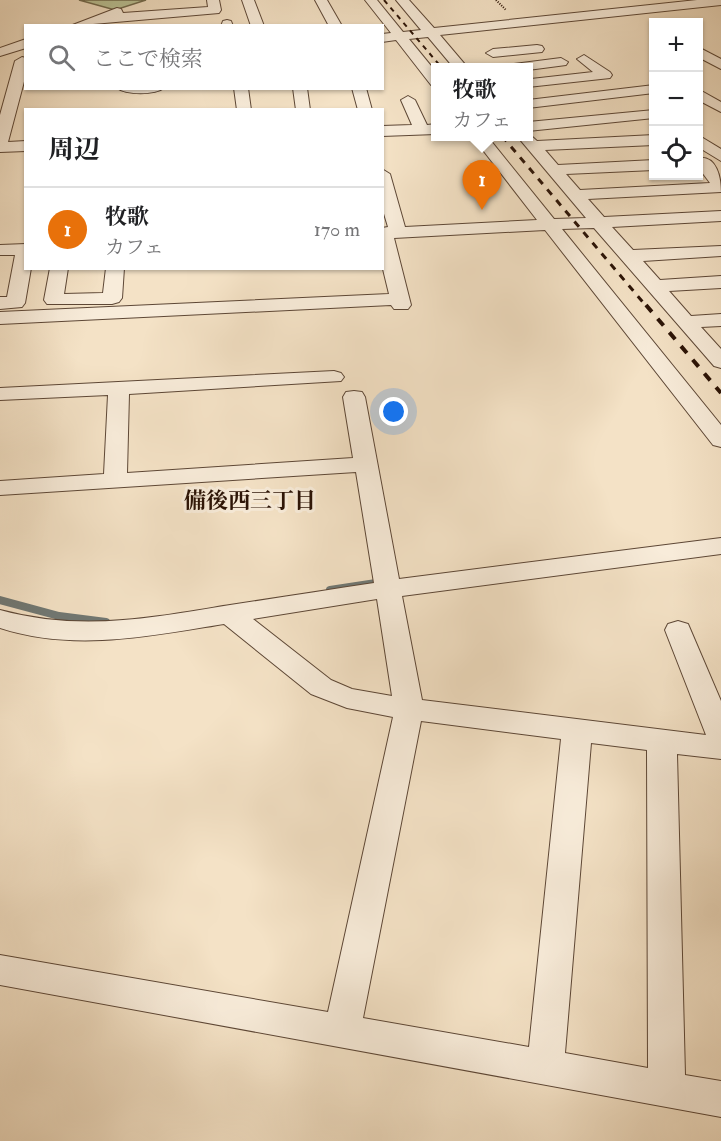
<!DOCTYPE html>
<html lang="ja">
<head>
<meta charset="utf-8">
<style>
  :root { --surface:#fff; --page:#f2f2f2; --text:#202124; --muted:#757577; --line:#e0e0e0; --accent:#7c3aed }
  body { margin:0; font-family:"IM FELL Double Pica","Noto Serif JP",serif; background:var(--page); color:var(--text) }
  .controls { position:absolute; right:18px; top:18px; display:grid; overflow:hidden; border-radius:0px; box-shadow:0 2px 4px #0004 }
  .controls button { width:54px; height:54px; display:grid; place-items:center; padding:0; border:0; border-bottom:2px solid var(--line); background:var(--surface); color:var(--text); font:30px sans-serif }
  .you { position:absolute; left:394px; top:412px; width:21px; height:21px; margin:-15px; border:4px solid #fff; border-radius:50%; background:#1a73e8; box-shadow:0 0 0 9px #1a73e833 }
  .badge { display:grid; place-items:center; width:39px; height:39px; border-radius:50%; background:var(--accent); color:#fff; font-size:20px; font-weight:700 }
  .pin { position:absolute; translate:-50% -50px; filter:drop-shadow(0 2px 3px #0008) }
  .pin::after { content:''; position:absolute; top:32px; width:21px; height:18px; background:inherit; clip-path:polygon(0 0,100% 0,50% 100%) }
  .popup { position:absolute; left:431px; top:63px; width:102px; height:78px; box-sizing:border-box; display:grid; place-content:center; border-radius:0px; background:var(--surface); filter:drop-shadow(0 2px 4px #0005); font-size:20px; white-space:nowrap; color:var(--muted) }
  .popup b { font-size:22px; color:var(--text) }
  .popup::after { content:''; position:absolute; left:50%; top:100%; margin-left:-12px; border:12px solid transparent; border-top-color:var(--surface) }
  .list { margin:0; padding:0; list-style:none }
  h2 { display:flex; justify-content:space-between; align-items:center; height:78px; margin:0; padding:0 24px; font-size:26px }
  h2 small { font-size:20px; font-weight:400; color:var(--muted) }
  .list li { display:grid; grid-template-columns:39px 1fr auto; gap:18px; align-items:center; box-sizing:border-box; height:84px; padding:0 24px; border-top:2px solid var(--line) }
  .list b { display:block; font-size:22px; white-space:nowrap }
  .list p { margin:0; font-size:20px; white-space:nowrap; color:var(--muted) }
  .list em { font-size:20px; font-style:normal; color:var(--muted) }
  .icon { flex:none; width:33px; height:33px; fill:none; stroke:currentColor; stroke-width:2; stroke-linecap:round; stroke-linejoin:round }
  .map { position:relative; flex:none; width:721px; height:1141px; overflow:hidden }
  .search { position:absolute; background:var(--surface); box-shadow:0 2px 4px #0004; left:24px; top:24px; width:360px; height:66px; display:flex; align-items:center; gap:15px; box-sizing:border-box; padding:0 21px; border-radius:0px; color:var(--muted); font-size:22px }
  .panel { position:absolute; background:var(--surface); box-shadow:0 2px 4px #0004; left:24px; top:108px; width:360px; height:162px; border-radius:0px }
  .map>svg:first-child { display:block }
  .green { fill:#bac396; stroke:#726b4e; stroke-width:1.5 }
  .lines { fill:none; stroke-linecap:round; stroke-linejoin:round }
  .stream { stroke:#707874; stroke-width:8 }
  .minor-casing { stroke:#5d4736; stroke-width:2 }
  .path { stroke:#2b1306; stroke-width:2; stroke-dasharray:1 1.5; stroke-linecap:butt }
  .minor { fill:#f8ecda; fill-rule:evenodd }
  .rail-far2 { stroke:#2b1306; stroke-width:2; stroke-dasharray:5 5; stroke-linecap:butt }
  .rail-far1 { stroke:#2b1306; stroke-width:3; stroke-dasharray:7 7; stroke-linecap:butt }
  .rail { stroke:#2b1306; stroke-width:4; stroke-dasharray:9 9; stroke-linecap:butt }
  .labels { text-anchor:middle; stroke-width:6; stroke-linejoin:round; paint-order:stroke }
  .neighbourhood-label { font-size:22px; font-weight:bold; fill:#2b1306; stroke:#f8ecda }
</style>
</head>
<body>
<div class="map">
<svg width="721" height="1141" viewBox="0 0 721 1141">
  <rect width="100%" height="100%" fill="#f4e2c6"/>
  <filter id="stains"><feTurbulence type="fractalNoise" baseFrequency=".00333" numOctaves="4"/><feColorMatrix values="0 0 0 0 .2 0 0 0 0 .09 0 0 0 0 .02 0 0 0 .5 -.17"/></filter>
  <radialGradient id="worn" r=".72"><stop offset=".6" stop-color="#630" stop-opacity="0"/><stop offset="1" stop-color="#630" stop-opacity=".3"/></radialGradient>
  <path class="green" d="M79,0H146L115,10Z"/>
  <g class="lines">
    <path class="stream" d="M330,590L376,583
      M0,600L59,616L106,622"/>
    <g class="minor-casing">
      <path id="minor" d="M207,0H219L221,10L219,13L70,26L117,8L121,9L123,13L208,7Z
        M242,0H254L264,26H251Z
        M315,0H327L342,26H329Z
        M365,0H377L403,32L421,30L396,0H409L434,28L697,0H721V5L440,35L468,68H454L428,37L409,39L436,72V86L431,85L396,40L382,42V34L391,33Z
        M227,20L231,21L233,26H221L223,21Z
        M26,39V48L0,56V48Z
        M537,45L542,46L544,49L542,52L493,57L486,53L493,49Z
        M698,47L721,59V69L698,57Z
        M584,55L610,72L612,75L610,78L528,87V79H531L593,72L577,59Z
        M22,57L26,58V74L8,142L26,141V151L0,152V115L15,61Z
        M561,58L568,62L566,65L528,70V68H508L514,64Z
        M654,85V93L528,108V100Z
        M117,88H164C155,95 126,95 117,88Z
        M234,88H248L251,110H237Z
        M293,88H307L310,110H296Z
        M352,88H366L372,110H358Z
        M698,89L721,102V112L698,100Z
        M408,96L415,100L427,125L436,124V134L382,136V126L412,125L401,100Z
        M654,110V118L528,131V122Z
        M528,133L537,141L654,135V145L545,150L558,165L654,160V170L566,174L580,190L710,183L698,167V158C717,155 721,178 721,192L588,199L604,217L721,211V221L612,227L633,250L721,246V256L643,261L660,280L721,276V288L669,291L691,316L721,314V326L701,327L721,349V368L714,366L594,228L562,229L721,425V447L713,445L545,230L394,238L411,305L408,309H394L391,305L0,324V312L389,294L382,265V228L388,227L382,207V169L390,174L405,227L537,220L472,136H487L554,219L586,218L517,136H528Z
        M698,135L721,149V161L698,147Z
        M26,244V268H31L25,303L22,307L0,309V297H7L15,255H0V245Z
        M50,268H68L64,294L103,293L106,268H124L122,298L119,302L112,304H47L44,300Z
        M334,371L341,373L344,377L341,381L129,394L127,473L353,458L343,397L346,392L354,391L362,392L365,397L399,579L721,538V554L402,596L422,700L706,735L665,630L668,624L678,621L688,624L721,701V759L677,754L685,1075L721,1081V1117L0,985V955L328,1012L393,717L347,708L311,694L224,624C150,636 74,652 0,628V610C81,632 150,618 230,605C278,598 326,590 374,583L356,472L0,495V481L104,474L108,395L0,400V388ZM377,599L392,696L352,689L331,680L253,619ZM421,721L561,739L529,1047L363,1018ZM591,743L647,750L648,1068L565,1053Z"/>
    </g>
    <path class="path" d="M496,0L506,10"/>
    <use href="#minor" class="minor"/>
    <path class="rail-far2" d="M384,0L442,68"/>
    <path class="rail-far1" d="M502,136L647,307"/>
    <path class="rail" d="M646,305L721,393"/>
  </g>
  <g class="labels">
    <g class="neighbourhood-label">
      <text x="250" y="508">備後西三丁目</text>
    </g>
  </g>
  <rect width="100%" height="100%" filter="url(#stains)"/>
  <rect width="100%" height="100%" fill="url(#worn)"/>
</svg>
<div class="controls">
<button>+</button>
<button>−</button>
<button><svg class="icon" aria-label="locate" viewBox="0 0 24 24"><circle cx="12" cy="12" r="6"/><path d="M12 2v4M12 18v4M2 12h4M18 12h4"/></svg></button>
</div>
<div class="you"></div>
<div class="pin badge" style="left:482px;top:210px;background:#e8710a">1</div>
<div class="popup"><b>牧歌</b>カフェ</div>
<div class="search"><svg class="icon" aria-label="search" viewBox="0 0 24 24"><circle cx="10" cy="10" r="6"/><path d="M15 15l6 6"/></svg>ここで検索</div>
<section class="panel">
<h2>周辺<small></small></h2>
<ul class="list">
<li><span class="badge" style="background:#e8710a">1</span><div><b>牧歌</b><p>カフェ</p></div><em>170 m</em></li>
</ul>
</section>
</div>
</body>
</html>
